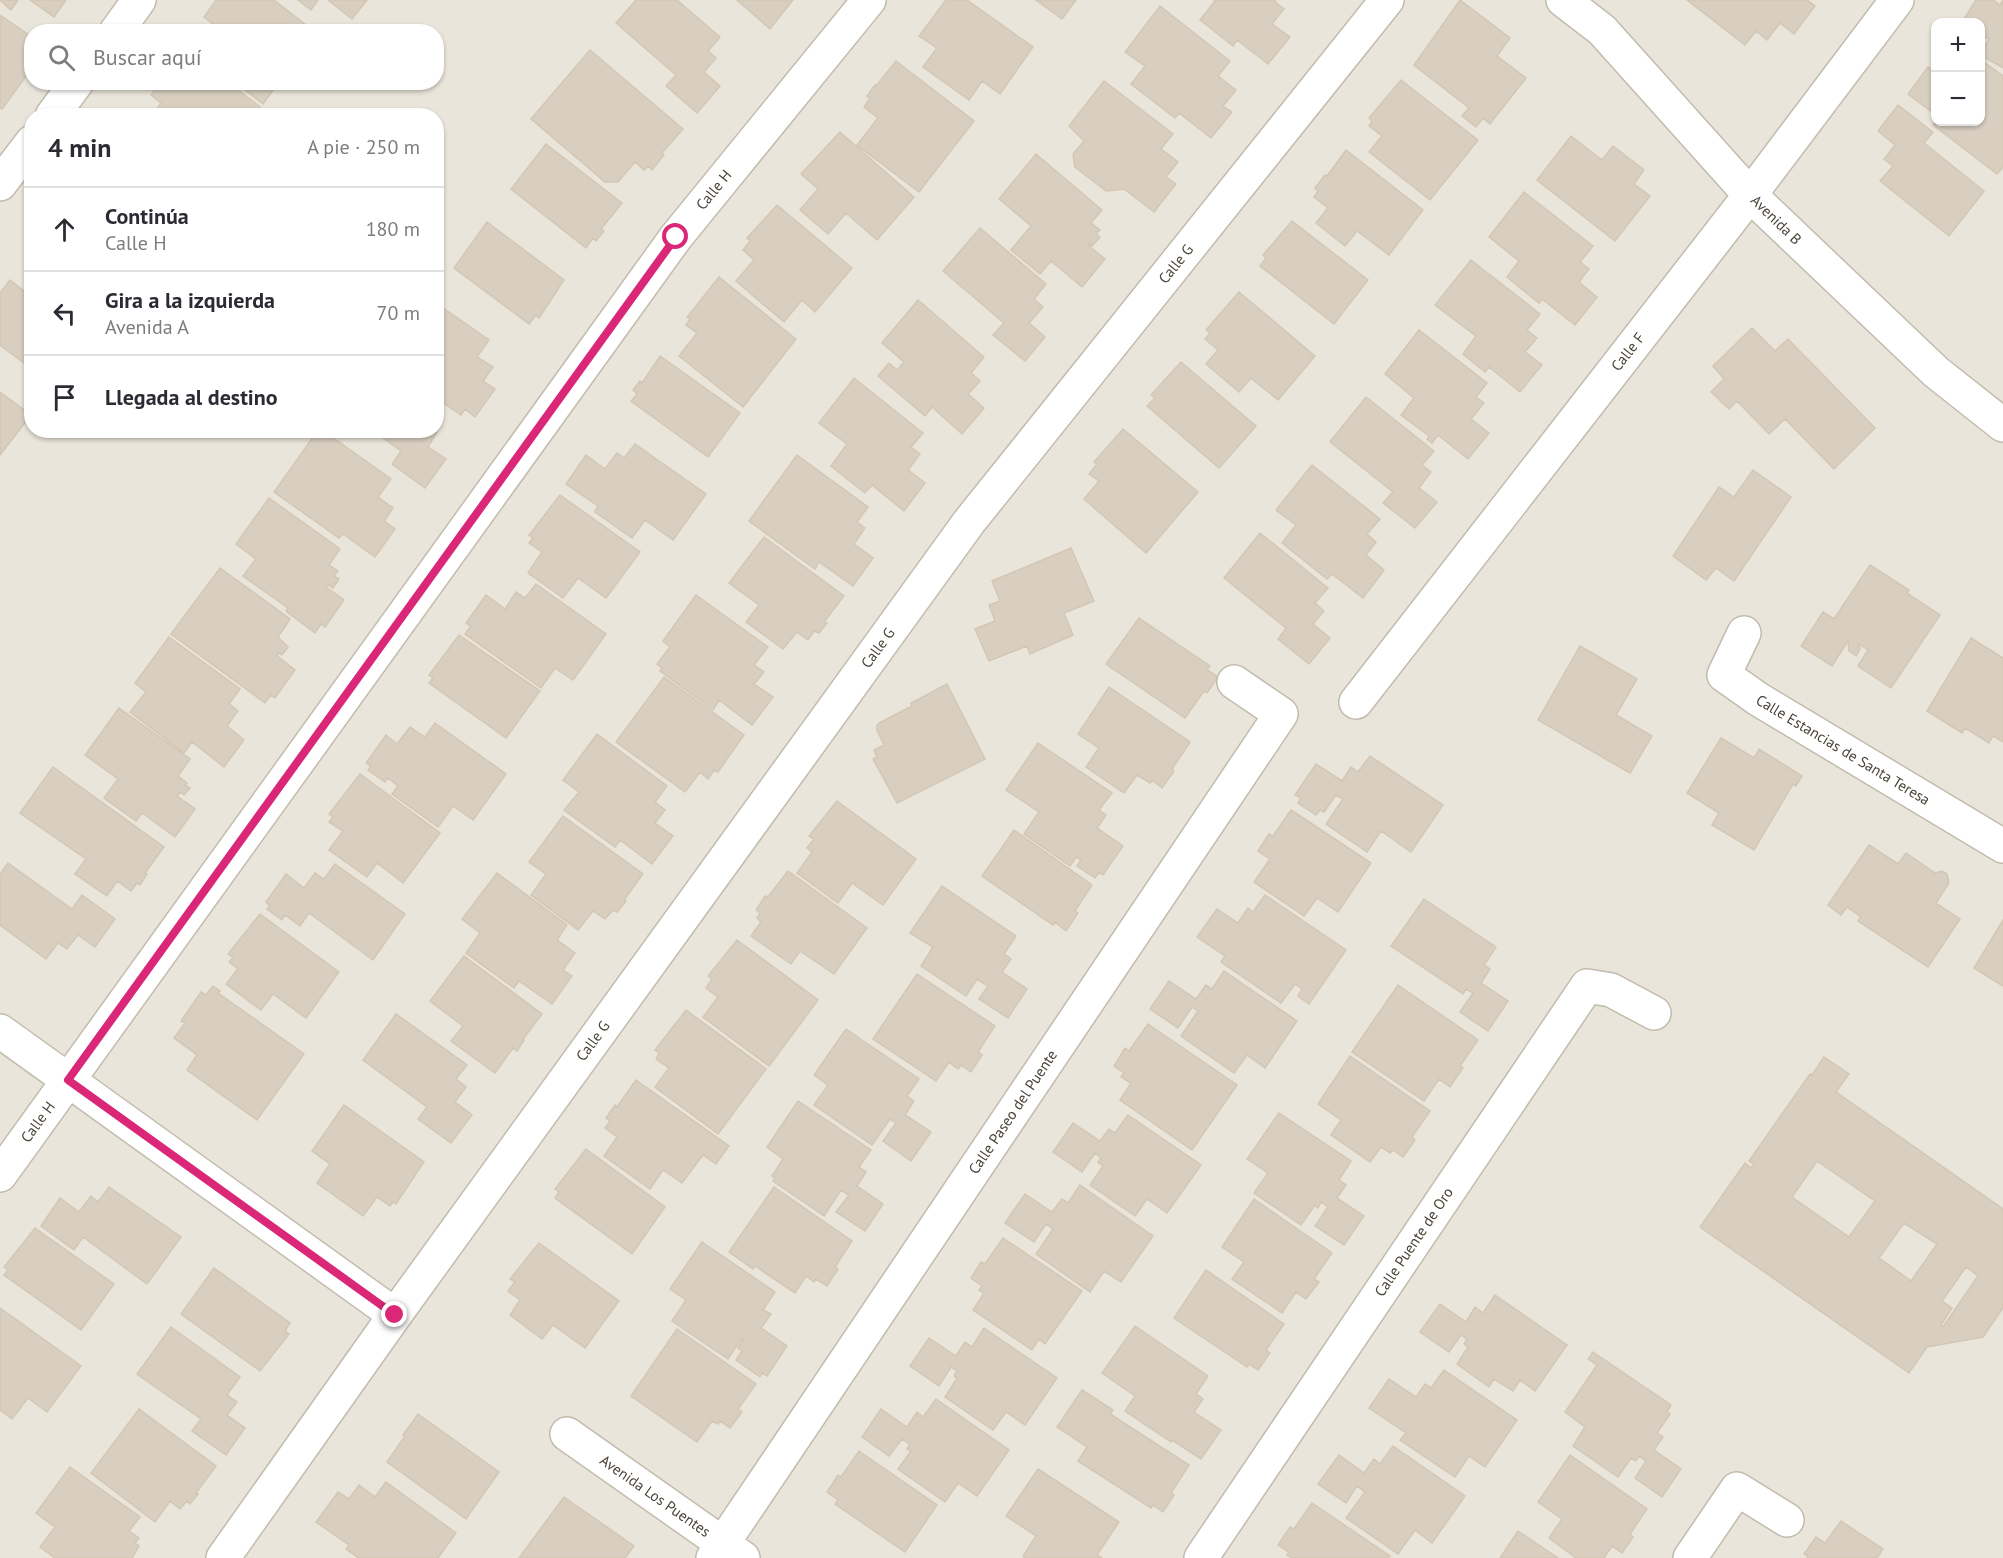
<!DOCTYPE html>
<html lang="es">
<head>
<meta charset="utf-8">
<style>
  :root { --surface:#fff; --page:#f2f2f3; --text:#2b2b33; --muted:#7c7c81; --line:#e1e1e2 }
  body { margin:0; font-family:"PT Sans",sans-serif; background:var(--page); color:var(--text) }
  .controls { position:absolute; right:18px; top:18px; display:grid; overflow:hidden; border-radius:12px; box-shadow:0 2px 4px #0004 }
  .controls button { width:54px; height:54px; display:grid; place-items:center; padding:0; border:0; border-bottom:2px solid var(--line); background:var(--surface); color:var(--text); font:30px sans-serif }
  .stop { position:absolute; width:18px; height:18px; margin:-14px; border:4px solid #db2777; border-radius:50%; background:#fff }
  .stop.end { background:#db2777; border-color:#fff; box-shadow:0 2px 6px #0008 }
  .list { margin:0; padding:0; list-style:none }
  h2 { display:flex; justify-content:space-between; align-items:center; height:78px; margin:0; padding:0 24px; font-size:26px }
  h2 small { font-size:20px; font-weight:400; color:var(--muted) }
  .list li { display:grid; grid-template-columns:39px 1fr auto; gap:18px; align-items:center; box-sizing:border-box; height:84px; padding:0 24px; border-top:2px solid var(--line) }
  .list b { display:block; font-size:22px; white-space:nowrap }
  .list p { margin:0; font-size:20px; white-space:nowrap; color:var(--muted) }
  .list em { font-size:20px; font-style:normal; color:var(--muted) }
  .icon { flex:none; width:33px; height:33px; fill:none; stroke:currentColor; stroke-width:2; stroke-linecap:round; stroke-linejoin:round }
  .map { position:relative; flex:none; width:2003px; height:1558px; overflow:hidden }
  .search { position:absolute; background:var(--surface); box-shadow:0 2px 4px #0004; left:24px; top:24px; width:420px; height:66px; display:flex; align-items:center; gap:15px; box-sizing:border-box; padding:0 21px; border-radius:24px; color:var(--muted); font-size:22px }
  .panel { position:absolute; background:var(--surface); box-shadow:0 2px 4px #0004; left:24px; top:108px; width:420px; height:330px; border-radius:24px }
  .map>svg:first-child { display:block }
  .residential { fill:#eae5da; fill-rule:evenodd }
  .building { fill:#d8cfc1; stroke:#d3c7b4; stroke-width:1.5; fill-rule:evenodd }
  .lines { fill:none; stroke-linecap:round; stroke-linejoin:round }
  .minor-casing { stroke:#c2bbae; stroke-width:36 }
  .minor { stroke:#fff; stroke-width:33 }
  .route { stroke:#db2777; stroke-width:8 }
  .labels { text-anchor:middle; stroke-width:4.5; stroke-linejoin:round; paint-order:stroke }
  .street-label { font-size:15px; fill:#4b4439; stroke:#fff }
</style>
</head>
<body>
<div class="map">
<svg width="2003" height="1558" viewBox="0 0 2003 1558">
  <rect width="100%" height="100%" fill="#f6f3ec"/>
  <path class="residential" d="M0,0H2003V1558H0ZM1936,22H1980V122H1936ZM32,32H436V82H32ZM32,116H436V430H32Z"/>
  <path class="building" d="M0,0H18L11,10Z
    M30,0H66L54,17Z
    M216,0H274L315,32H216L218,28L204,17Z
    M298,0H318L311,10Z
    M328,0H367L352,19Z
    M636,0H677L720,37L708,51L716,58L704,72L720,86L697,113L666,86L676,75L616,23Z
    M737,0H793L770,29Z
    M946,0H967L1033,47L1000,94L982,81L969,100L923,67L937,48L919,36Z
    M1036,0H1076L1062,19Z
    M1214,0H1276L1275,2L1284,9L1272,24L1290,37L1268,64L1237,40L1233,46L1200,20L1215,1Z
    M1460,0L1510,38L1497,56L1526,78L1490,124L1483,118L1476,127L1462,116L1469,108L1414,65Z
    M1687,0H1807L1815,6L1794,34L1780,23L1767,40L1756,31L1745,45Z
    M1976,0H1993L2000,5L2003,0V68L1980,55L1989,39L1980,34V22H1962Z
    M1160,6L1230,61L1218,76L1236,90L1223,106L1232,112L1211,138L1179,113L1175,118L1131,84L1145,66L1125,52Z
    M0,15L32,37V68L2,109L0,108Z
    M590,50L683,129L662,153L664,155L652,170L648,166L644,170L635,162L618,182H605L531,119Z
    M1980,59L2003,76V167L1997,174L1933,125L1936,122H1980Z
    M896,61L974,121L919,192L857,145L878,118L864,107L870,98L867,96L875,85L876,86Z
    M1928,67L1936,72V115L1908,94Z
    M1401,80L1478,140L1430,200L1369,152L1382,136L1369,126L1372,121L1369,118Z
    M1104,81L1173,134L1161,149L1178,162L1166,177L1176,184L1154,212L1124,189L1106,191L1075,167L1073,154L1084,141L1069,126Z
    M153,82H228L260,107L254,116H152L161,103L151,95L157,86Z
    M235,82H279L263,104Z
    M1898,105L1933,132L1924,143L1984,191L1949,236L1880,181L1893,166L1884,159L1895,145L1878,131Z
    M840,132L914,197L877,240L846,213L828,234L800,210L818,189L801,174Z
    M1571,136L1602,160L1613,146L1644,170L1634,184L1650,196L1615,241L1537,180Z
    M546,144L622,203L601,229L604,231L596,241L593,238L586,248L511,189Z
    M1346,150L1423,210L1389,255L1357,231L1345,246L1316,223L1328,208L1314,197L1318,191L1315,188L1325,175L1327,176Z
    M1036,154L1102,210L1091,223L1100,230L1096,234L1100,237L1092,246L1089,244L1088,245L1105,259L1082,287L1051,261L1040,274L1011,250L1031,226L999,199Z
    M1524,192L1593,246L1580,262L1589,269L1579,282L1597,297L1575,325L1542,299L1539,303L1507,277L1519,261L1489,237Z
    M777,205L852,268L815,312L802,300L784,322L736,281L754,260L743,250L750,241L747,238Z
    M1292,221L1368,280L1334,324L1260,266L1266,258L1263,255Z
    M487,222L564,280L539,318L536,315L529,324L454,268Z
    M980,228L1046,284L1034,299L1043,307L1029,323L1045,337L1025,361L993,335L1004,323L943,271Z
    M1471,260L1540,314L1527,330L1537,338L1525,352L1542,365L1520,392L1489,367L1485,372L1463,354L1476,336L1435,305Z
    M32,269V290L26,285L25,279Z
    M719,277L796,339L743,407L679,356L697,333L686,325L690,319L687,317Z
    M10,280L32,297V369L0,345V293Z
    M1239,292L1315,356L1278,400L1251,378L1239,392L1206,364L1218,350L1205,339L1210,333L1206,330Z
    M918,300L984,357L971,373L980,381L968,394L984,408L962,434L932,407L925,416L878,376L889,363L897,370L904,362L882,343Z
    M436,303L489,340L477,357L493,367L483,381L495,389L475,417L465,409L461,415L436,398Z
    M1752,328L1775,351L1788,339L1875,428L1834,469L1785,419L1769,434L1737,401L1729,409L1711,392L1724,379L1713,366Z
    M1419,330L1487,383L1476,397L1484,403L1471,419L1489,433L1468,459L1438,435L1432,443L1427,439L1429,436L1401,415L1414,398L1385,374Z
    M660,356L740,413L708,457L631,401L637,394L633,390L640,381L642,383Z
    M1181,362L1256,426L1219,468L1147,406L1155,398L1151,395Z
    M854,378L923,433L911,447L920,454L908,470L925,483L904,511L872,485L865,493L831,466L847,444L819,423Z
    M0,392L31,415L0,455Z
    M1366,397L1434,451L1422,465L1431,472L1419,488L1437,502L1415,528L1383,503L1393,492L1330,442Z
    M1123,429L1198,492L1146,553L1084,499L1099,481L1089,474L1097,464L1094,462Z
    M318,430H322L391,479L378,497L393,508L384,521L395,529L375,557L343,534L339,538L274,492Z
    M372,430H435L437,432L428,447L446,459L425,488L392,464L401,451Z
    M635,444L706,494L673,540L645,520L632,538L595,512L598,506L566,484L586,455L605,469L617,453L624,458Z
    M797,455L868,507L857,522L865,528L854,544L873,558L853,586L819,562L815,569L749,521Z
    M1312,465L1380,519L1367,534L1376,542L1366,555L1384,570L1363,598L1332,574L1327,579L1282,543L1296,525L1276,510Z
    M1753,470L1791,497L1734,581L1716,568L1706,580L1673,556L1719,487L1734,497Z
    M560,495L640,552L606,598L578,578L563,598L528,573L542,552L529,543L533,538L529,535Z
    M269,498L340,549L329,565L338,571L334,576L339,579L333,588L328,585L326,587L344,600L325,627L321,624L315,633L286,611L288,608L243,576L256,559L236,544Z
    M1260,533L1328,588L1315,603L1324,611L1313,624L1330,638L1309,664L1278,639L1286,628L1224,578Z
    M764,537L844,596L824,622L827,623L819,633L814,631L808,640L797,632L783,649L746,622L759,605L729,583Z
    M1071,548L1094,601L1064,613L1073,635L1030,654L1027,646L989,661L975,629L995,621L989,605L1000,601L992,581Z
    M1870,565L1909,590L1907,593L1940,615L1891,688L1858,666L1868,650L1859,644L1860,649L1856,656L1849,651L1848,641L1832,666L1801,646L1823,612L1834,619Z
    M220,568L290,619L278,637L288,647L282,655L279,653L277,656L295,670L275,698L271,695L265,703L171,634Z
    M536,584L606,634L573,680L555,668L541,688L465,634L471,626L466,623L486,595L505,609L516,592L525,598Z
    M696,595L768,647L754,665L764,672L754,684L773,697L752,725L719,700L713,710L660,671L662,668L657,664L670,647L663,641Z
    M1139,618L1210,666L1207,670L1218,677L1207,693L1204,691L1185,718L1106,664Z
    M459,635L540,691L506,738L429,683L433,678L429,675Z
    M169,637L240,689L229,704L238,711L227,726L244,740L224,767L192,742L184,753L130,712L146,692L135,683Z
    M1971,638L2003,658V742L1993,736L1989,743L1965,728L1962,733L1927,711Z
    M1580,646L1637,679L1616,715L1652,736L1630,773L1538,720Z
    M664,677L744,735L718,772L714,770L708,779L700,772L685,792L616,742Z
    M947,684L985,759L897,803L873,759L877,757L874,750L884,745L877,730V726L879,723L912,706L911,703Z
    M1109,687L1190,742L1172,769L1174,771L1162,788L1152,780L1150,783L1137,775L1124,793L1086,767L1099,748L1078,734Z
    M119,708L190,759L178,776L187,783L185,785L190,788L184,795L180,792L177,796L195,809L175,837L142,813L136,821L104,798L118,779L85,755Z
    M435,723L506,774L473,820L453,806L438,827L392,794L398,786L388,778L385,782L368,770L371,766L366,763L386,735L397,744L410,727L425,737Z
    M597,734L667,786L655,802L665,810L655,823L673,836L652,864L620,840L615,847L564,810L579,792L563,780Z
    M1721,738L1754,758L1759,749L1802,776L1796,786L1793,784L1754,850L1712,825L1719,813L1687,793Z
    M1038,743L1112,793L1099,810L1106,815L1097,828L1123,846L1103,875L1099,872L1095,878L1077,866L1081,860L1076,857L1070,866L1024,834L1039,812L1006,790Z
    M1370,756L1443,805L1411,852L1381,831L1367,852L1326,824L1343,799L1336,795L1324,812L1320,810L1316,815L1298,803L1301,798L1295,795L1316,764L1342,781L1351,767L1358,772Z
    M53,767L164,847L145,873L147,874L140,885L137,883L131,891L117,881L107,896L75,874L86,859L20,813Z
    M360,774L440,833L403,883L377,863L367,877L329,850L343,831L329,822L333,817L329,814Z
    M837,801L916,859L883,905L852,883L838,903L797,873L812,852L807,848L814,839L809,836Z
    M1291,810L1371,863L1338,912L1317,898L1304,916L1254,882L1270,859L1258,851L1269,834L1273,836Z
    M563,816L643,874L624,900L626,901L617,912L613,910L605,919L593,911L578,930L531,895L546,874L529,862Z
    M1014,830L1092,885L1075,911L1078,913L1066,931L1055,922L1053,925L982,876Z
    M1869,845L1898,864L1906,853L1935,873L1942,871L1947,874L1949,883L1936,903L1960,919L1928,967L1858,921L1861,917L1847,907L1841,915L1828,905Z
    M8,863L72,909L82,895L115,919L95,947L78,935L67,949L58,943L46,959L0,925V874Z
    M335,864L405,914L373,960L309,913L300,926L285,915L282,920L267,909L270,906L266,902L286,874L304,888L315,873L324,879Z
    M788,871L867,928L834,974L800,951L791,964L751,936L761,922L757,918L760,913L756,910L765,896L768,897Z
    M497,873L567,925L557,940L575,953L563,970L572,976L552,1004L519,981L514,988L466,953L480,933L462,919Z
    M942,886L1016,936L1004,954L1011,959L1002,972L1027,989L1008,1018L979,999L988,986L977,979L966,996L921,966L933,947L910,933Z
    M1265,895L1346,950L1309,1004L1298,996L1302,989L1295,984L1281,1003L1221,962L1225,956L1197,937L1217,909L1238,923L1248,908L1253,912Z
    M1424,899L1496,947L1484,965L1490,969L1481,983L1508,1001L1488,1031L1460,1012L1473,993L1466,989L1463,994L1391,946Z
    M260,914L339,972L306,1018L273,994L261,1010L226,984L238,969L229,962L233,957L228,954Z
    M2003,920V986L1974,968Z
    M737,940L818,1000L769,1066L703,1017L718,997L706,988L712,979L708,976Z
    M464,956L542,1014L523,1039L524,1040L517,1051L513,1048L495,1073L451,1041L463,1026L430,1001Z
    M1224,971L1297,1021L1265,1068L1247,1055L1234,1073L1181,1036L1198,1011L1192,1007L1178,1028L1150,1009L1169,981L1196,999L1206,985L1212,989Z
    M917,974L995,1026L978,1052L982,1055L971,1072L961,1065L958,1069L949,1062L936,1081L873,1039Z
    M1398,985L1478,1040L1460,1066L1463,1068L1450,1087L1439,1079L1424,1101L1352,1052Z
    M213,986L220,991L218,993L304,1054L257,1120L187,1070L197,1055L174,1038L185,1023L181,1021L201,992L206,995Z
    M686,1010L766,1069L718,1134L655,1087L669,1068L656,1059L659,1053L655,1050Z
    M396,1014L467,1065L456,1079L466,1087L455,1102L472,1115L451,1143L418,1119L427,1107L363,1060Z
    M1148,1024L1237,1085L1192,1150L1120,1100L1131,1083L1121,1077L1124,1073L1114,1066L1125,1048L1129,1051Z
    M846,1029L919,1079L907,1096L914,1101L905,1115L931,1132L911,1161L883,1141L896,1123L890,1119L872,1145L814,1105L828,1085L814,1075Z
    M1350,1056L1430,1111L1412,1137L1415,1140L1403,1157L1393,1150L1390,1153L1381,1147L1370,1162L1331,1135L1341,1120L1318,1104Z
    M1824,1057L1849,1074L1836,1092L2003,1209V1308L1983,1337L1927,1347L1909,1373L1700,1227L1745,1163L1751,1168L1754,1164L1749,1161L1810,1074L1812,1075ZM1817,1161L1875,1201L1849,1237L1792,1197ZM1904,1223L1937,1244L1911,1281L1879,1258ZM1966,1267L1978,1276L1943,1327L1941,1325L1952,1308L1942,1301Z
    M636,1080L729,1146L716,1164L703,1155L682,1183L663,1170L650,1189L604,1156L617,1137L605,1128L610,1121L606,1118L615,1105L617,1107Z
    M798,1101L871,1150L859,1167L866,1172L857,1186L883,1204L865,1231L836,1212L849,1195L841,1190L824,1216L773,1181L775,1178L772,1176L783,1159L767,1147Z
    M344,1105L424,1162L396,1204L393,1202L390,1206L377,1197L363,1216L317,1183L330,1164L312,1151Z
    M1279,1113L1351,1161L1339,1180L1346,1185L1337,1198L1364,1216L1344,1245L1315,1226L1328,1207L1321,1202L1318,1208L1315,1205L1301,1225L1254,1193L1268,1173L1247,1159Z
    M1128,1115L1201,1165L1167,1213L1147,1199L1135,1216L1090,1185L1103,1166L1098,1162L1101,1158L1095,1153L1082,1172L1053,1152L1073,1123L1100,1141L1109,1129L1115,1133Z
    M586,1149L665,1207L632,1254L555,1198L559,1192L555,1189Z
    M1080,1185L1153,1236L1121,1282L1104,1271L1090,1292L1036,1254L1053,1229L1046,1224L1034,1242L1005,1223L1025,1194L1052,1212L1062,1199L1068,1203Z
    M109,1187L181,1237L147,1284L83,1237L74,1250L41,1226L60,1198L79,1212L91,1196L98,1202Z
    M774,1187L852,1241L835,1267L838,1269L827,1286L816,1279L814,1282L806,1276L795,1293L755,1266L753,1269L729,1252Z
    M1254,1199L1332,1253L1314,1279L1319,1282L1306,1299L1296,1292L1282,1313L1232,1279L1244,1262L1222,1247Z
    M35,1228L114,1284L81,1330L4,1275L8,1270L4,1267Z
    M1003,1238L1082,1291L1045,1344L1039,1339L1032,1350L973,1310L984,1293L979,1290L982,1286L971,1278L981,1262L985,1264Z
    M702,1242L775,1292L763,1310L771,1314L761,1328L787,1346L767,1376L762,1373L760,1377L736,1360L742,1351L738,1348L743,1340L742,1338L728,1359L672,1321L686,1300L670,1289Z
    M539,1243L619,1301L585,1348L553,1325L542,1339L510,1315L520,1300L508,1291L515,1282L510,1279Z
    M214,1268L290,1323L285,1331L289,1334L260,1371L181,1314Z
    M1206,1270L1284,1324L1266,1350L1270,1353L1258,1370L1249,1364L1247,1367L1174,1318Z
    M1495,1295L1567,1345L1535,1391L1520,1380L1513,1391L1494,1379L1489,1387L1457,1364L1468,1347L1464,1344L1467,1339L1461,1335L1449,1352L1420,1332L1440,1304L1466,1322L1475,1307L1483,1313Z
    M0,1308L81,1366L47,1412L28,1398L12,1419L0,1410Z
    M1135,1326L1208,1376L1196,1394L1203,1399L1194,1412L1221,1430L1201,1459L1172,1440L1171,1442L1125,1411L1135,1396L1102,1373Z
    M171,1327L240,1377L227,1395L237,1402L227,1415L245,1428L226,1455L192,1431L201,1419L137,1374Z
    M984,1328L1057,1378L1025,1425L1006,1412L993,1430L945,1397L957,1378L954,1376L957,1371L951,1367L939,1386L910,1366L929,1338L956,1356L965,1342L972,1347Z
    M677,1329L756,1384L738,1409L742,1412L730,1428L720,1421L718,1424L712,1421L697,1442L631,1396Z
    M1593,1352L1671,1405L1667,1412L1670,1414L1657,1433L1663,1437L1654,1450L1681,1469L1662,1497L1635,1478L1646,1461L1639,1456L1636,1461L1631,1458L1618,1477L1573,1446L1585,1427L1565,1412L1597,1365L1588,1359Z
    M1444,1370L1517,1420L1485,1467L1469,1456L1455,1477L1400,1440L1406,1433L1369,1408L1389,1379L1416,1397L1425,1384L1431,1388Z
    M1082,1390L1113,1410L1110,1414L1189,1465L1171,1493L1174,1495L1163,1512L1153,1505L1151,1508L1078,1461L1087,1447L1057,1427Z
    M936,1399L1009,1450L977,1496L958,1483L945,1502L898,1469L911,1451L907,1449L910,1444L902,1439L889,1456L862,1437L881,1409L907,1427L917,1412L923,1417Z
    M139,1409L216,1466L196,1493L198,1494L190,1504L187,1501L180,1509L170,1501L155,1522L91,1473Z
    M418,1414L499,1472L466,1519L387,1462L405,1436L403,1435Z
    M1393,1446L1465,1496L1432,1543L1415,1530L1398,1554L1346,1518L1365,1492L1357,1486L1346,1503L1318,1484L1339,1455L1364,1473L1374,1459L1380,1464Z
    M859,1451L937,1505L905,1552L835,1504L838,1500L827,1492L838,1475L841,1477Z
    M1570,1455L1647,1509L1630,1534L1633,1537L1622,1553L1612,1546L1604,1558H1576L1549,1538L1562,1519L1538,1502Z
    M70,1467L140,1517L129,1531L139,1538L135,1543L139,1546L132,1558H55L40,1547L55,1527L36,1513Z
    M1038,1469L1119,1522L1097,1555L1102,1558H1026L1023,1556L1036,1536L1006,1516Z
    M386,1482L456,1533L438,1558H359L346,1549L349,1545L316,1522L338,1492L349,1499L359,1485L375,1497Z
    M564,1497L634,1546L625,1558H519Z
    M1312,1503L1390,1556L1389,1558H1292L1287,1555L1289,1552L1278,1545L1290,1527L1294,1529Z
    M1841,1521L1883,1549L1877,1558H1807L1808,1556L1804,1554L1816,1537L1825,1543Z
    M1518,1531L1558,1558H1500Z"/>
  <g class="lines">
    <g class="minor-casing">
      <path id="minor" d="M1563,0L1602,30L1750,195L1936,372L2003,425
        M116,32L139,0
        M52,116L77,82
        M0,184L32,142
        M1744,633L1724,675L1758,699L2003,846
        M1356,702L1750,195L1897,0
        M0,1031L395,1315
        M0,1175L676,237L869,0
        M567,1434L743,1558
        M223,1558L395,1315L969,522L1387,0
        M713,1558L1281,714L1234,682
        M1201,1558L1587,986L1611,990L1654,1013
        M1690,1558L1737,1489L1787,1520"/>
    </g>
    <use href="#minor" class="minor"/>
  </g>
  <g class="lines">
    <path class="route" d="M395,1315L68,1080L676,237"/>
  </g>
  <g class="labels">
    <g class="street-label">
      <text transform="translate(714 190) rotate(-51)" y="5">Calle H</text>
      <text transform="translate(1776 220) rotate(44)" y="5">Avenida B</text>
      <text transform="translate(1176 264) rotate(-51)" y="5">Calle G</text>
      <text transform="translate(1628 352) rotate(-52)" y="5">Calle F</text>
      <text transform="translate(878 648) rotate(-54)" y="5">Calle G</text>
      <text transform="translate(1843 750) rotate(31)" y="5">Calle Estancias de Santa Teresa</text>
      <text transform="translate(593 1041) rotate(-54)" y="5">Calle G</text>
      <text transform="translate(1013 1112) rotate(-56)" y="5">Calle Paseo del Puente</text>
      <text transform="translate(38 1122) rotate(-54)" y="5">Calle H</text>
      <text transform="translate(1414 1242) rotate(-56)" y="5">Calle Puente de Oro</text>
      <text transform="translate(655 1496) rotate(35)" y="5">Avenida Los Puentes</text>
    </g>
  </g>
</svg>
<div class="controls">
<button>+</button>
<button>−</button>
</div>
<div class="stop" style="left:676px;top:237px"></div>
<div class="stop end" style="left:395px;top:1315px"></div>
<div class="search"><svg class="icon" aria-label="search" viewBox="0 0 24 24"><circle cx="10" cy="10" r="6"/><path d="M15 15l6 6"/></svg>Buscar aquí</div>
<section class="panel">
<h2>4 min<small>A pie · 250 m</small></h2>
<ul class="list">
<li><svg class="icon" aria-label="ahead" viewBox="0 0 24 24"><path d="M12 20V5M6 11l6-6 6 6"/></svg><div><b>Continúa</b><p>Calle H</p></div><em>180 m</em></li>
<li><svg class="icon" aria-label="left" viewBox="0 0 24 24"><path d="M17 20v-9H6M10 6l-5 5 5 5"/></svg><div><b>Gira a la izquierda</b><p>Avenida A</p></div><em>70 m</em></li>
<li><svg class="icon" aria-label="arrive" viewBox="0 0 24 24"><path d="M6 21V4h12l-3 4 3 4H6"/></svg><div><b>Llegada al destino</b></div></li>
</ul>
</section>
</div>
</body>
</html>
